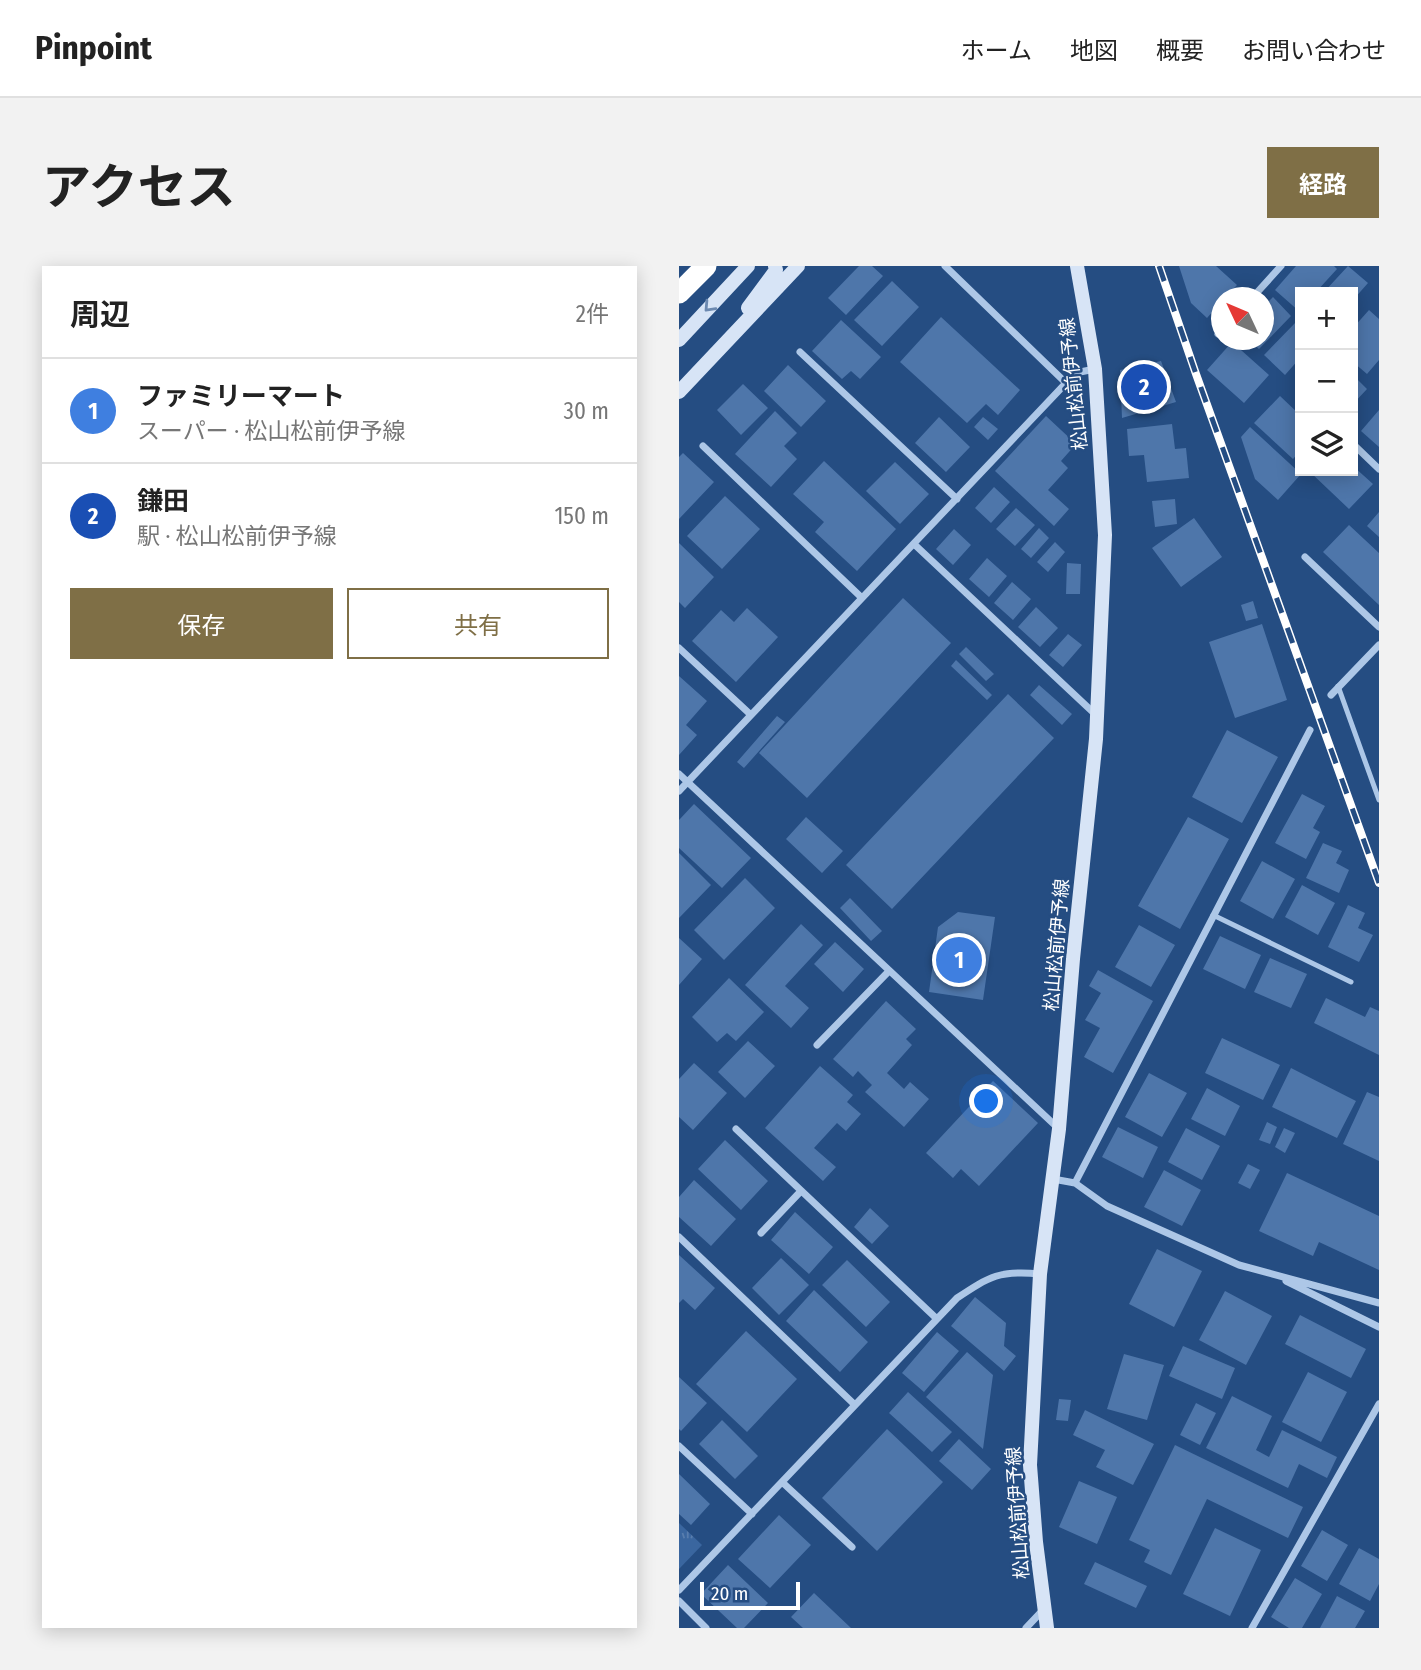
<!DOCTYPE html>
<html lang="ja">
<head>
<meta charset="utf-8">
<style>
  :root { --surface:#fff; --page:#f2f2f2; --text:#222; --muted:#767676; --line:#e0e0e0; --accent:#7f6f46 }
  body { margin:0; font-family:"Fira Sans Condensed","Noto Sans JP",sans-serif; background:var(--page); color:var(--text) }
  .controls { position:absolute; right:21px; top:21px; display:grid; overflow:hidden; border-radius:0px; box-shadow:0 4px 18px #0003 }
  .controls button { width:63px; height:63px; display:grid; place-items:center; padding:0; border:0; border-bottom:2px solid var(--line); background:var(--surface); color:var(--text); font:35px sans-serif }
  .compass { position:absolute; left:532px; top:21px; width:63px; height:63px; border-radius:50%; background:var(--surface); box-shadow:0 4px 18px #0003; rotate:314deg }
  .scale { position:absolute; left:21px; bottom:18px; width:100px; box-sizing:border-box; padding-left:7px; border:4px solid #fff; border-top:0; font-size:19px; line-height:24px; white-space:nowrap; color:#fff; -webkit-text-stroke:5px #254d82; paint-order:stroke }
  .you { position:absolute; left:308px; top:836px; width:24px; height:24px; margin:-18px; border:5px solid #fff; border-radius:50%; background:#1a73e8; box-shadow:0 0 0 10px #1a73e833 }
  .badge { display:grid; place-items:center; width:46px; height:46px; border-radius:50%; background:var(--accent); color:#fff; font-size:23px; font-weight:700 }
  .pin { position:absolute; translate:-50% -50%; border:4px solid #fff; box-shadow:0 2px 7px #0006 }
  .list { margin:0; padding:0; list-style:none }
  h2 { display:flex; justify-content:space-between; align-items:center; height:91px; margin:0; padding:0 28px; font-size:30px }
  h2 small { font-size:23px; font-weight:400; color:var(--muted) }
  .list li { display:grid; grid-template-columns:46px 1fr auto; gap:21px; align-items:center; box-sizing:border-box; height:105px; padding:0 28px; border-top:2px solid var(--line) }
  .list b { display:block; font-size:26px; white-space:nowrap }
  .list p { margin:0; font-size:23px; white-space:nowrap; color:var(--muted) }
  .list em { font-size:23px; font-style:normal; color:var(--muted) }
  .actions { display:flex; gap:14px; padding:21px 28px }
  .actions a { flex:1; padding:16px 0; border:2px solid var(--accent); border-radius:0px; text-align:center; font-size:24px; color:var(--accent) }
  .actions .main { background:var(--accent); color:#fff }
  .icon { flex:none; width:38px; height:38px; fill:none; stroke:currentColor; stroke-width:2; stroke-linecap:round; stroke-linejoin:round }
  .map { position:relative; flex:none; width:700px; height:1362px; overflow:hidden; border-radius:0px }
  header { display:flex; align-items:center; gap:42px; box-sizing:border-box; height:98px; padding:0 35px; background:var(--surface); border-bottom:2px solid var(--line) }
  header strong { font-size:33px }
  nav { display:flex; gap:38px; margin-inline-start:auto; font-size:24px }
  .intro { display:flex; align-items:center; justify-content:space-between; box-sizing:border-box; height:168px; padding:0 42px }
  h1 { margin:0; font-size:49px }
  .button { padding:18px 32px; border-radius:0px; background:var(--accent); color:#fff; font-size:24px; font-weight:700 }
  main { display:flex; gap:42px; padding:0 42px }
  aside { flex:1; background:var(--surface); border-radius:0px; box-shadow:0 4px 18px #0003 }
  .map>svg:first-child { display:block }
  .park { fill:url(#park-tufts) }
  .building { fill:#4e76aa }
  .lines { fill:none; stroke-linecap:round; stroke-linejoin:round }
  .service { stroke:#adc7e7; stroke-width:5 }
  .minor { stroke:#adc7e7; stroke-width:7 }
  .secondary { stroke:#d7e4f6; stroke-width:14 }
  .motorway { stroke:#fff; stroke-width:21 }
  .rail-casing { stroke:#fff; stroke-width:8 }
  .rail { stroke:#254d82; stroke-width:5; stroke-dasharray:16; stroke-linecap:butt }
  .oneway { stroke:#6c89b0 }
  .labels { text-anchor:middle; stroke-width:5; stroke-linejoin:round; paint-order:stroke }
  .street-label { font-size:19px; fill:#fff; stroke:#254d82 }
</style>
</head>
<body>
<header>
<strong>Pinpoint</strong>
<nav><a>ホーム</a><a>地図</a><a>概要</a><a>お問い合わせ</a></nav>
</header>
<div class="intro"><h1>アクセス</h1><a class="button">経路</a></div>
<main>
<aside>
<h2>周辺<small>2件</small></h2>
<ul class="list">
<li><span class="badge" style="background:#3f7fe0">1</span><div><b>ファミリーマート</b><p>スーパー · 松山松前伊予線</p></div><em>30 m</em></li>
<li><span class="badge" style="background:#1a4fb4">2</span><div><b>鎌田</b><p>駅 · 松山松前伊予線</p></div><em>150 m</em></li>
</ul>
<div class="actions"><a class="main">保存</a><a>共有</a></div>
</aside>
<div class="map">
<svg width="700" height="1362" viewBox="0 0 700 1362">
  <defs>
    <pattern id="park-tufts" width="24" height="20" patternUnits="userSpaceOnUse" patternTransform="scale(1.75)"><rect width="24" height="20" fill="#3a669f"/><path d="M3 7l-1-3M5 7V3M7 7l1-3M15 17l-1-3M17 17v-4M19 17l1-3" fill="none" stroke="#587dad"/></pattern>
  </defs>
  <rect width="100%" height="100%" fill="#254d82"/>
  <path class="park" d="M0,1257L23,1279L0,1303Z"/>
  <path class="building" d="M180,0H193L204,10L167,49L149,32Z
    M500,0H537L558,19L546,32H542V36L528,52L512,37Z
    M617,0H655L658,3L637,26H621V46L596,24Z
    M669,0L689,17L674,34V26H645Z
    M213,15L240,41L203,80L175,54Z
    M594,31L612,50L580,83L570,74H584V41Z
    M690,44L700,53V94L688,108L674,96V62Z
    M262,51L341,124L319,149L307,138L288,157L221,96Z
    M162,54L202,91L181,113L172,105L163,113L133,85Z
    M617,56L621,60V92L606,109L585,89Z
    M553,76L590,109L565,137L528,104Z
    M482,95L497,136L443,152L441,104Z
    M109,99L147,135L122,161L85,125Z
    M674,109L688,123L674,138Z
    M64,118L89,142L62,169L38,144Z
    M601,130L621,149V185L614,193L575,157Z
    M700,144V181L682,165Z
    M96,145L118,167L105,180L118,193L92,221L56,188Z
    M367,150L397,178L382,195L389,202L369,224L390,243L375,260L316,205Z
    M260,151L291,181L267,206L236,177Z
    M304,151L319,163L309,174L295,161Z
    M493,158L496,183L507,182L510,212L468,216L465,189L450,190L448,163Z
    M571,161L622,208L599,234L576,213L562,171Z
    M4,187L35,216L0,253V191Z
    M145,195L217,263L178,305L136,266L145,256L114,228Z
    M216,196L250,228L221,258L187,225Z
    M674,200L694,218L670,243L630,205H674Z
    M315,221L331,236L312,257L296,242Z
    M46,230L81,263L43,303L8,270Z
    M496,233L498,258L476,261L473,235Z
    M337,242L356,259L336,280L317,263Z
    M700,246V271L688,260Z
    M515,252L543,291L502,321L473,282Z
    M670,259L700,287V339L644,286Z
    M360,262L370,272L352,292L342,283Z
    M275,263L292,279L274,299L257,283Z
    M376,276L386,286L369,306L358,296Z
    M0,277L35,311L6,342L0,336Z
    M308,292L328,310L310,331L290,313Z
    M388,297L402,298L401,328H387Z
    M333,316L352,333L334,354L315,337Z
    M224,332L272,377L128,532L80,487Z
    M574,335L579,352L567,355L562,339Z
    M357,341L379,362L361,381L339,361Z
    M68,342L99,371L57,416L13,375L42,344L55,356Z
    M583,358L608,434L556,452L530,376Z
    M389,368L403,379L384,401L370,389Z
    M287,381L315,408L307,415L280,388Z
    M277,394L313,429L308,434L272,400Z
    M0,410L28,435L7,459L18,469L0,489Z
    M360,419L393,448L383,459L351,429Z
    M329,428L375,472L213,643L167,599Z
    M98,450L106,456L65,502L58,496Z
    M548,464L599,491L563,557L513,531Z
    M623,528L646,540L634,562L641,566L627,593L596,577Z
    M15,538L72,592L43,622L0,582V554Z
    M127,551L164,585L143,607L107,573Z
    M509,551L550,573L501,663L459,640Z
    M644,577L663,585L657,597L670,604L660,627L627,612Z
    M0,587L32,619L0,652Z
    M583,595L616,613L594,653L561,635Z
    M66,612L96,642L45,694L15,664Z
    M623,619L656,637L639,669L606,651Z
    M171,632L203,665L192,675L161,642Z
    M669,639L686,647L679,662L694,669L680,696L649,681Z
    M279,646L316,651L304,734L250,726L259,661Z
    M122,658L144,679L106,720L130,742L112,762L66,719Z
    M460,659L496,679L472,721L436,701Z
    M541,670L582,689L566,723L524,703Z
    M0,672L23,693L0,719Z
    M156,676L185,703L164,726L135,698Z
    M591,692L628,708L612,742L575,726Z
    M419,704L474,735L434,807L405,791L421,762L406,754L422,727L410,720Z
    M50,712L85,746L57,775L48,767L38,776L13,751Z
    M647,732L686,751L691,741L700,745V789L635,757Z
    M207,735L237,763L227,773L233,779L208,807L225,823L231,816L250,833L225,861L186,826L193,819L179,805L174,811L154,793Z
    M543,772L601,799L584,834L526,807Z
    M69,775L96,800L66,832L39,806Z
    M15,797L48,827L14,864L0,851V813Z
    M141,800L174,829L168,836L182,848L167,865L158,857L135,882L157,901L144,915L86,862Z
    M612,802L677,835L658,872L593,841Z
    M470,807L508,827L483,871L446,851Z
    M314,815L359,857L300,920L282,903L274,912L247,887Z
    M528,822L561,840L546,870L512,853Z
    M688,826L700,831V895L664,878Z
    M588,856L598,861L591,878L580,874Z
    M439,861L479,881L464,912L423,891Z
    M507,862L541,880L523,914L489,896Z
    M605,862L616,867L606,887L596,881Z
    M46,874L89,915L62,944L19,903Z
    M569,898L581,904L571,923L559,917Z
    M485,904L522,924L503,960L465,941Z
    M608,907L700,950V1004L640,976L634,990L580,965Z
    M15,914L57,953L32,980L0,951V931Z
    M191,942L210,960L193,978L175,961Z
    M116,946L154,981L130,1008L92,974Z
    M478,983L523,1005L495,1061L450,1038Z
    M0,989L36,1022L16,1044L4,1033L0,1037Z
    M102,992L130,1019L100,1049L73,1022Z
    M168,994L211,1036L187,1061L143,1019Z
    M135,1024L189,1076L161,1106L107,1055Z
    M546,1025L593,1050L567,1099L520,1074Z
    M296,1031L327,1057L325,1080L337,1090L325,1105L272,1060Z
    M621,1049L687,1083L672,1112L606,1078Z
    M67,1065L118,1113L68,1166L17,1118Z
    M258,1066L280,1085L245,1126L223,1107Z
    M504,1080L556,1102L543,1133L490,1110Z
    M288,1086L314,1109L304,1183L247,1131Z
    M445,1088L485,1099L468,1154L428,1143Z
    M629,1106L668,1126L642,1176L603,1156Z
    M0,1111L28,1137L2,1165L0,1163Z
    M229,1126L273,1166L253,1186L210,1147Z
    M553,1130L593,1150L577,1184L590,1191L603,1164L658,1191L648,1212L620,1198L609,1222L527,1182Z
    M380,1133L392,1134L389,1155L377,1154Z
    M517,1137L537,1147L521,1179L501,1169Z
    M406,1144L475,1178L454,1219L417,1201L426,1184L394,1169Z
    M43,1154L79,1190L56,1213L20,1178Z
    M208,1163L264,1216L198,1285L143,1232Z
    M280,1173L312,1203L293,1224L260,1195Z
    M496,1179L624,1241L609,1272L528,1233L492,1309L465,1296L471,1284L450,1274Z
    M0,1208L31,1238L12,1259L0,1248Z
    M400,1215L438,1231L418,1278L380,1261Z
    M100,1249L132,1279L91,1322L59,1293Z
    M536,1262L582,1284L551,1350L504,1328Z
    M643,1264L669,1279L648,1315L622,1300Z
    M680,1282L700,1293V1318L691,1335L660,1318Z
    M416,1296L468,1320L457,1342L405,1318Z
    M49,1299L89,1337L65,1362H58L22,1328Z
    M616,1312L643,1328L623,1362H610L592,1351Z
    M135,1327L172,1362H124L112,1351Z
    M658,1330L686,1345L676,1362H641Z"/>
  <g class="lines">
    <path class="service" d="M659,420L700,534
      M534,649L672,716"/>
    <path class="minor" d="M266,0L387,117
      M573,32L602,0
      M539,68L542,64
      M121,86L278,233
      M674,178L700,203
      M24,180L183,332
      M235,278L417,449
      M626,291L700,361
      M0,382L72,449
      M652,429L700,379
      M0,508L380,863
      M0,525L387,117L401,106L416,103
      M138,779L210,705
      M57,863L258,1053
      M374,913L396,917L428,940L560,999L700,1037
      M396,917L631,464
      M82,967L122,925
      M0,971L176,1139
      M607,1015L700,1061
      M0,1180L73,1248
      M103,1216L173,1281
      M0,1324L278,1032C311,1010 321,1004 361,1008
      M0,1335L27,1362
      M347,1362L365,1343
      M573,1362L700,1138"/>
    <path class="secondary" d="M69,42L97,4L96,0
      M0,74L69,0
      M0,126L119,0
      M368,1362L357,1276L351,1199L361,1008L380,863L394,693L417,473L426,269L416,103L398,0"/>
    <path class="motorway" d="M0,27L27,0"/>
    <g class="rail-casing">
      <path id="rail" d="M480,0L517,108L700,617"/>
    </g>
    <use href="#rail" class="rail"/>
  </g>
  <defs><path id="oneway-chevron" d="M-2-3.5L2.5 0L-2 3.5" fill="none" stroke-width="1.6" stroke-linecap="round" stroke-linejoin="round" transform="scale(1.75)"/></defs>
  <use class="oneway" href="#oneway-chevron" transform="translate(30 41) rotate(133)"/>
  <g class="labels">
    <g class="street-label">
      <text transform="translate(394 118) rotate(-96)" y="7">松山松前伊予線</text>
      <text transform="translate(377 679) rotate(-85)" y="7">松山松前伊予線</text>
      <text transform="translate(338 1247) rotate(-94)" y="7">松山松前伊予線</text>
    </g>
  </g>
</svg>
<div class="controls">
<button>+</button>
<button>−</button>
<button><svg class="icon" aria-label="layers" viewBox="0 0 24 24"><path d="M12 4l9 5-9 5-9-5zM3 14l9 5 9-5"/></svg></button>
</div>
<svg class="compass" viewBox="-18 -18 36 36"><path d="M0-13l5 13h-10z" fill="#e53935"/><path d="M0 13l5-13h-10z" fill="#767676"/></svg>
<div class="scale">20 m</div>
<div class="you"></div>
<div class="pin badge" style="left:280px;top:694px;background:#3f7fe0">1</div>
<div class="pin badge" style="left:465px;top:121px;background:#1a4fb4">2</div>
</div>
</main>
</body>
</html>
